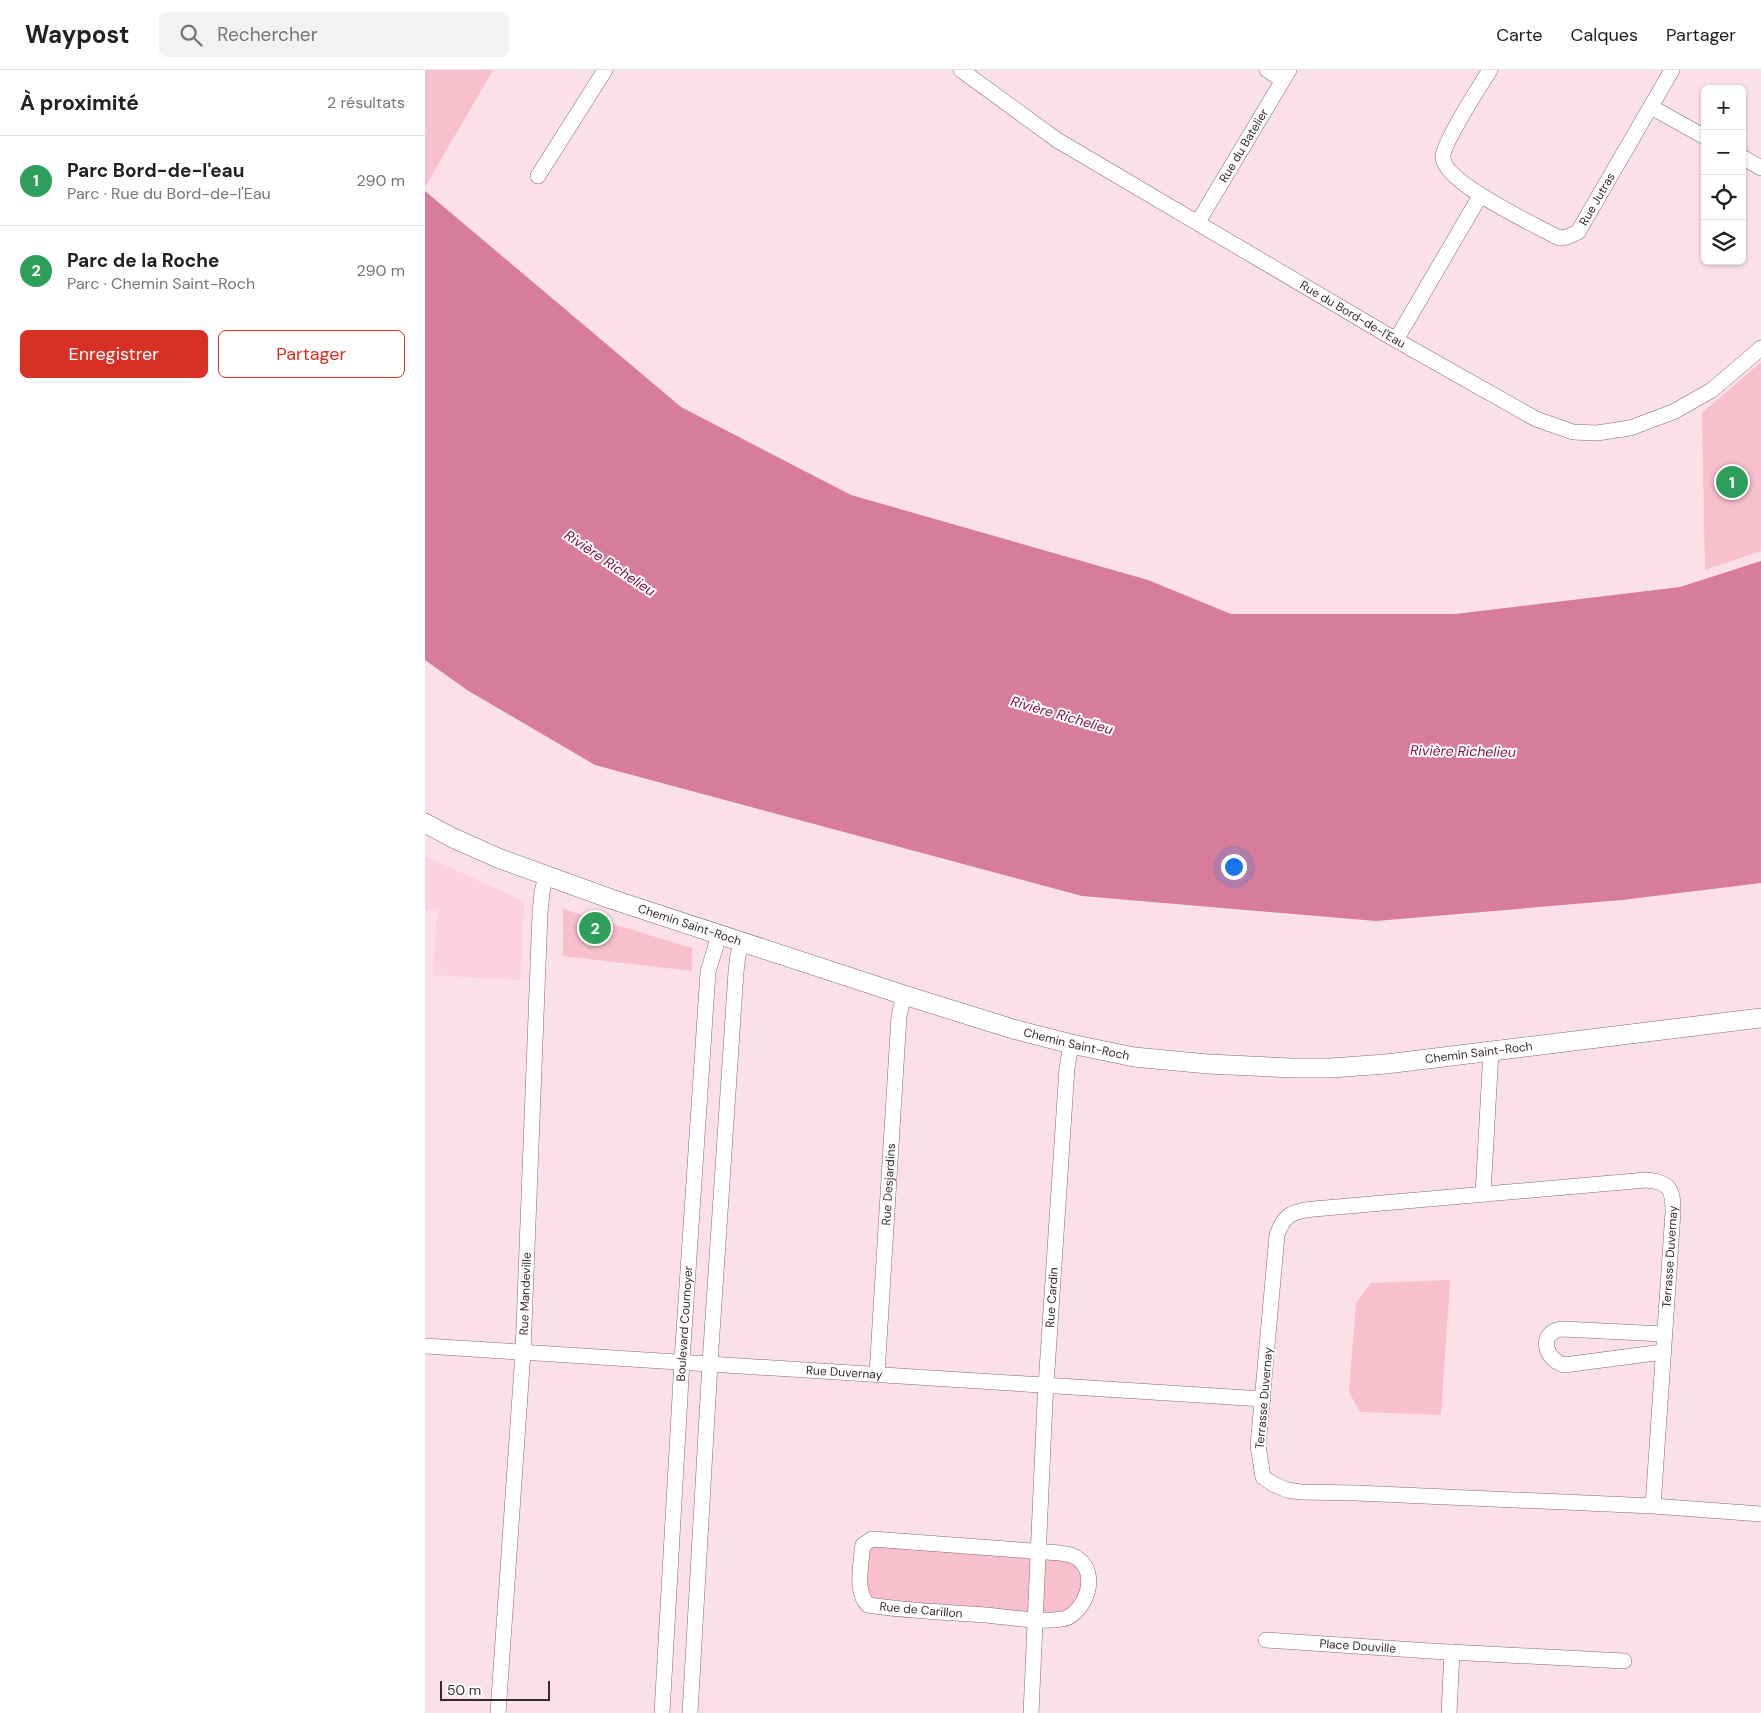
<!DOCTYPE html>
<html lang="fr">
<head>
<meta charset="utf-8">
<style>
  :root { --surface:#fff; --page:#f2f2f2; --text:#202124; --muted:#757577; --line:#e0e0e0; --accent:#d93025 }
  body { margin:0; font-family:"DM Sans",sans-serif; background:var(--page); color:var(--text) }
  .controls { position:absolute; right:15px; top:15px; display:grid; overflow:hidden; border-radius:8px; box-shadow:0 1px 4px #0004 }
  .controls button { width:45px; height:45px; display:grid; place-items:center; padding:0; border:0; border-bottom:1px solid var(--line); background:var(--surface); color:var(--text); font:25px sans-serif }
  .scale { position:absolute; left:15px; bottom:12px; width:110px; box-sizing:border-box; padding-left:5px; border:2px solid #382b2f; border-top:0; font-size:14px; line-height:18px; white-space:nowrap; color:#382b2f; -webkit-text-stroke:4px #fff; paint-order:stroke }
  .you { position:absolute; left:808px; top:796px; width:18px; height:18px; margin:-12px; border:4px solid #fff; border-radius:50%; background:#1a73e8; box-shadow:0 0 0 8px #1a73e833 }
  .badge { display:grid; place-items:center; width:32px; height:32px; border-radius:50%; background:var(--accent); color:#fff; font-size:16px; font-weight:700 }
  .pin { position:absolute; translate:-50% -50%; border:2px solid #fff; box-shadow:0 1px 5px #0006 }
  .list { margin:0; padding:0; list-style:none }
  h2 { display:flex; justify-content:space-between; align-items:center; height:65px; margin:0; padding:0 20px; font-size:21px }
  h2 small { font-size:16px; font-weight:400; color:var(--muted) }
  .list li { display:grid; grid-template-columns:32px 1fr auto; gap:15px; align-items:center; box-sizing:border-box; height:90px; padding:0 20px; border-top:1px solid var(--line) }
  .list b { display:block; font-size:19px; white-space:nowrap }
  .list p { margin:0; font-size:16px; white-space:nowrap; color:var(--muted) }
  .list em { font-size:16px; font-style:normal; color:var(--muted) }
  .actions { display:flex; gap:10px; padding:15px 20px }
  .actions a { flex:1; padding:11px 0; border:1px solid var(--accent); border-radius:8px; text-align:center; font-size:18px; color:var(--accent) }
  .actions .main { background:var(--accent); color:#fff }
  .icon { flex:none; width:28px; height:28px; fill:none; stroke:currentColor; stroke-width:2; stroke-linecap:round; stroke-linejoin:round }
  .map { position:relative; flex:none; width:1336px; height:1643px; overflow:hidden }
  header { display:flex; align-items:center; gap:30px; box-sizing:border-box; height:70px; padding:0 25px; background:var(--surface); border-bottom:1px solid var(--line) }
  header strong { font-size:24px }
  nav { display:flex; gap:28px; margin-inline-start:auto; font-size:18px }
  .search { width:350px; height:45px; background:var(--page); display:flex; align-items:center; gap:12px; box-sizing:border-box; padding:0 18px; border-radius:8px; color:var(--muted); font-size:19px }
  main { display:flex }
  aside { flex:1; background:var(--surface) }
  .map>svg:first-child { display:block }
  .built { fill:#fbd2dd }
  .green { fill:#f8bfcf }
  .water { fill:#d77d9b }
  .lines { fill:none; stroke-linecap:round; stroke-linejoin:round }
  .minor-casing { stroke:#866971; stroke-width:16 }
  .major-casing { stroke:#866971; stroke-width:20 }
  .minor { stroke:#fff; stroke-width:15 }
  .major { stroke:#fff; stroke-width:19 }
  .labels { text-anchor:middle; stroke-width:4; stroke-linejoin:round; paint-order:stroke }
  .street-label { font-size:12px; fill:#382b2f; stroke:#fff }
  .water-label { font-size:14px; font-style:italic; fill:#7b0d41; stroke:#fff }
</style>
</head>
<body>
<header>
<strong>Waypost</strong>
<div class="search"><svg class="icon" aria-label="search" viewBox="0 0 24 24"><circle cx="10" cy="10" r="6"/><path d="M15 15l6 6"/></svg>Rechercher</div>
<nav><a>Carte</a><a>Calques</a><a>Partager</a></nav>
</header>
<main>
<aside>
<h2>À proximité<small>2 résultats</small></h2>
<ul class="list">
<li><span class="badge" style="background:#2e9e5b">1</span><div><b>Parc Bord-de-l'eau</b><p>Parc · Rue du Bord-de-l'Eau</p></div><em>290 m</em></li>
<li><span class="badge" style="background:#2e9e5b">2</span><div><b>Parc de la Roche</b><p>Parc · Chemin Saint-Roch</p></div><em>290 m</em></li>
</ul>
<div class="actions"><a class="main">Enregistrer</a><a>Partager</a></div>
</aside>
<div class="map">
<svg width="1336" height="1643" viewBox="0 0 1336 1643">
  <rect width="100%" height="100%" fill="#fbe0e7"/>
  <path class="built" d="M0,786L99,831L96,910L8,905L12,841L0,840Z"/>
  <path class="green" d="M0,0H68L0,117Z
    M1336,292V481L1280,500L1277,343Z
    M138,839L267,878V901L138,886Z
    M1025,1210L1016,1345L935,1342L924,1322L931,1233L946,1213Z
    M438,1475L640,1479L663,1505L644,1545L445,1531L440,1518Z"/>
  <path class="water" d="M0,121L256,337L426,425L723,510L806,544H1030L1255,517L1336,491V813L1197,830L951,851L657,826L170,695L42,620L0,590Z"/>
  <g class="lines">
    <g class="minor-casing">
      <g id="minor">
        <path id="s1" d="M536,0L632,70L971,270L1111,349L1148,362L1172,363L1205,358L1248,342L1287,320L1336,278"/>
        <path d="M842,0L858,10"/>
        <path id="s2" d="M1065,0C1056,14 1017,75 1018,87C1018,113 1111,155 1134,168L1142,167L1153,162L1247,0"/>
        <path d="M1226,37L1280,67"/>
        <path d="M1317,87L1336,98"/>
        <path d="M113,106L180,0"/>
        <path id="s3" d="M773,152L864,0"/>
        <path d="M971,270L1055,126"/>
        <path d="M1058,1124L1066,981"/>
        <path id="s4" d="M0,1276L838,1329"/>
        <path d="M1238,1282L1139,1295C1119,1289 1113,1262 1137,1259L1239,1264"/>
        <path id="s5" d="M452,1304L474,946L479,925"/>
        <path id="s6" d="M1228,1436L1248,1142C1248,1119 1245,1112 1221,1110L889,1139C868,1141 859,1144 852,1165L833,1376L838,1407L848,1414L862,1420L876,1422L931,1423L1228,1436L1336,1444"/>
        <path d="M447,1469L635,1483C638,1484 643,1484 646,1485C672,1495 666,1528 650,1542C646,1546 642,1549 637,1549C614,1553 584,1547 560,1545C521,1542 481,1541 443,1535C430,1522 436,1498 437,1481L438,1475Z"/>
        <path id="s7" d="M841,1570L1005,1581L1199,1591"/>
        <path id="s8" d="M73,1643L98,1282L115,843L117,822L121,806"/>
        <path id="s9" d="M237,1643L257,1291L283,902L294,865"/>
        <path d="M265,1643L285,1293L311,902L313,885L318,873"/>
        <path id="s10" d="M606,1643L620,1331L642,998L646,974"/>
        <path d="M1024,1643L1027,1582"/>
      </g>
    </g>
    <g class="major-casing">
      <g id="major">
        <path id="s11" d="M0,753L26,767L73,788L186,829L479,925L588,959L646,974L709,987L783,994L867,998H906L961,994L1336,948"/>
      </g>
    </g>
    <use href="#minor" class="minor"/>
    <use href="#major" class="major"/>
  </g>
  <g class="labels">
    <g class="street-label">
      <text dy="4" stroke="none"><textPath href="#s3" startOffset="89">Rue du Batelier</textPath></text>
      <text dy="4" stroke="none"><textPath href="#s2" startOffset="302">Rue Jutras</textPath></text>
      <text dy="4" stroke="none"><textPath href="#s1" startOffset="462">Rue du Bord-de-l'Eau</textPath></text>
      <text dy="4" stroke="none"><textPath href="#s11" startOffset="284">Chemin Saint-Roch</textPath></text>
      <text dy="4" stroke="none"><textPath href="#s11" startOffset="689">Chemin Saint-Roch</textPath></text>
      <text dy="4" stroke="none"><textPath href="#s11" startOffset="1094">Chemin Saint-Roch</textPath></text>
      <text dy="4" stroke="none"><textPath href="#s5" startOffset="190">Rue Desjardins</textPath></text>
      <text dy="4" stroke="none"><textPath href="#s6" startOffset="250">Terrasse Duvernay</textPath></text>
      <text dy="4" stroke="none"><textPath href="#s8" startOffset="420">Rue Mandeville</textPath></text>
      <text dy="4" stroke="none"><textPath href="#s10" startOffset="416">Rue Cardin</textPath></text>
      <text dy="4" stroke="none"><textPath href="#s9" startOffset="390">Boulevard Cournoyer</textPath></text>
      <text dy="4" stroke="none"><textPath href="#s4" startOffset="420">Rue Duvernay</textPath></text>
      <text transform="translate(839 1328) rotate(-85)" y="4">Terrasse Duvernay</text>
      <text transform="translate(496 1540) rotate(5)" y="4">Rue de Carillon</text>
      <text dy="4" stroke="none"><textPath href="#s7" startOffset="92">Place Douville</textPath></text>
    </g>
    <g class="water-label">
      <text transform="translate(185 493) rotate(34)" y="5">Rivière Richelieu</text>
      <text transform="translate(637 645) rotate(16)" y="5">Rivière Richelieu</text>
      <text transform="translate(1038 681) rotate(1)" y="5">Rivière Richelieu</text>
    </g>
  </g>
</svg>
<div class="controls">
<button>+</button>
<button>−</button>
<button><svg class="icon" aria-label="locate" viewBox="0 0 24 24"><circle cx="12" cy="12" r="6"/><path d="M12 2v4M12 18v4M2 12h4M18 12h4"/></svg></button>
<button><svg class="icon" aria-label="layers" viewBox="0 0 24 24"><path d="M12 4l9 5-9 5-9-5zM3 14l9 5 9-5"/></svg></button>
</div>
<div class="scale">50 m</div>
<div class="you"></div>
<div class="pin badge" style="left:1307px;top:412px;background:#2e9e5b">1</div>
<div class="pin badge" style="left:170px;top:858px;background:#2e9e5b">2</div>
</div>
</main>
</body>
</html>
